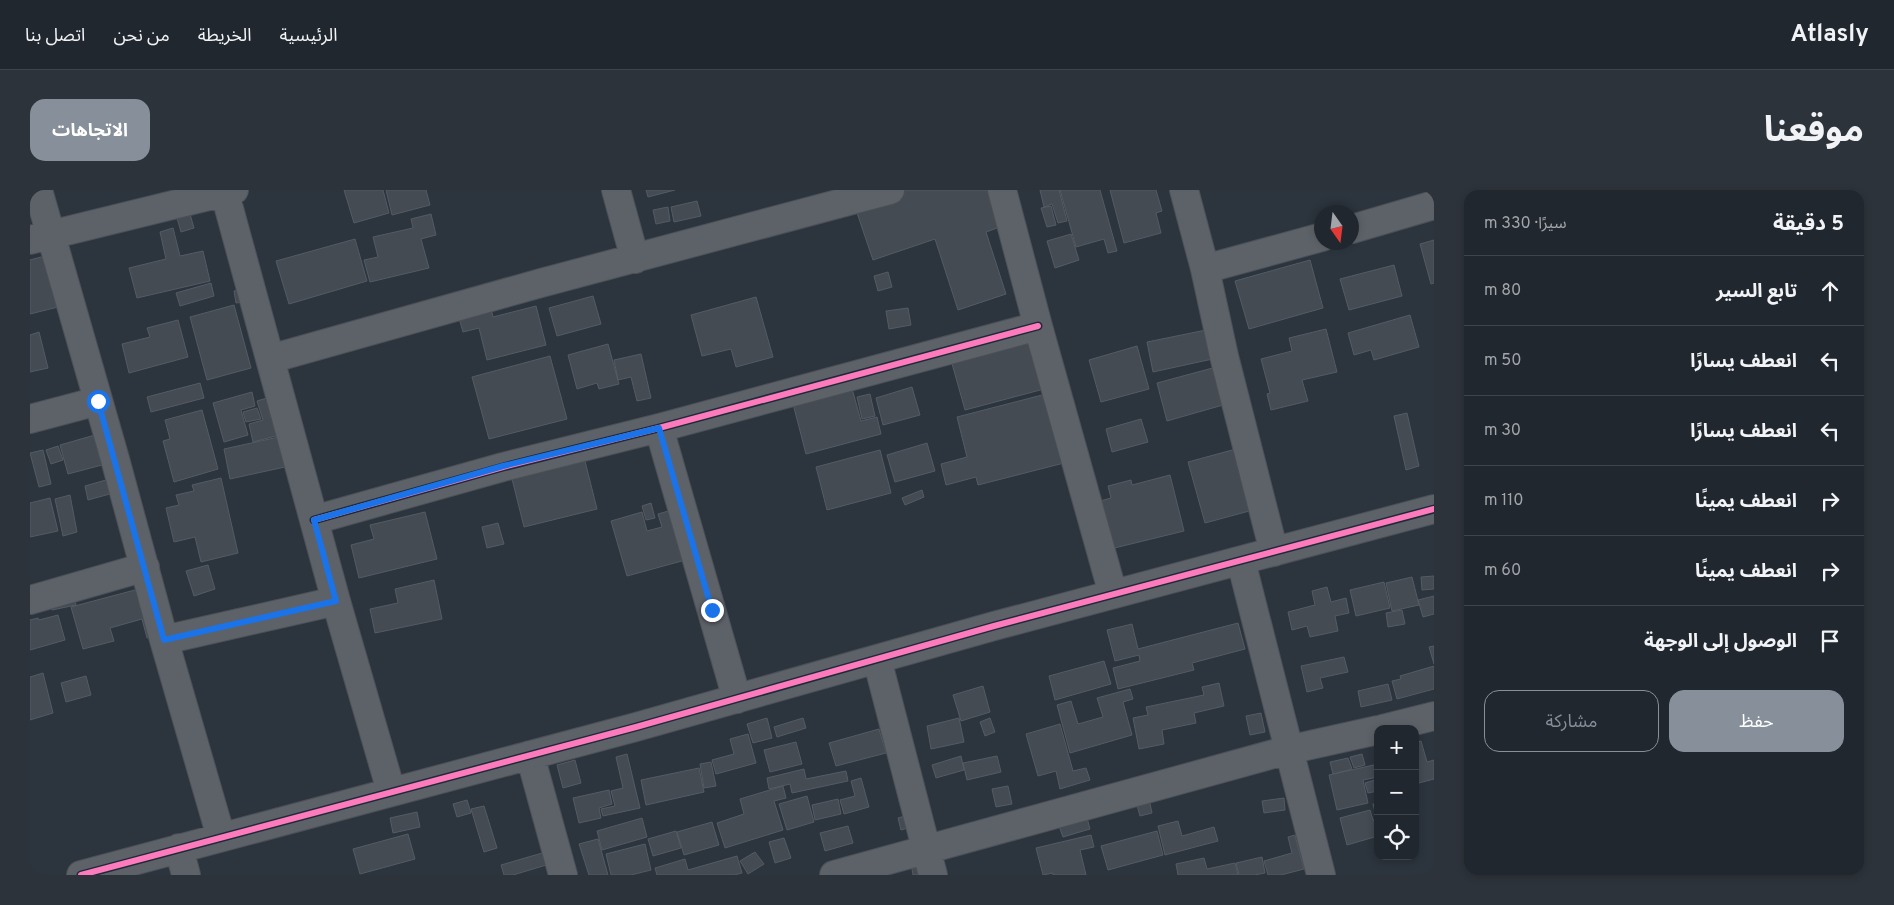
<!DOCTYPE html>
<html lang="ar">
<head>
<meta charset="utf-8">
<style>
  :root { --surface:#21272e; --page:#2d333a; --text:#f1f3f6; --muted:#a2a5aa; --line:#3e444a; --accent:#868f9a }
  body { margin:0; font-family:Overpass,"Noto Sans Arabic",sans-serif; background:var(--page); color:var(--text); direction:rtl }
  .controls { position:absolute; right:15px; bottom:15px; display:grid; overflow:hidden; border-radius:10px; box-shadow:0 2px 8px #0003 }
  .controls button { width:45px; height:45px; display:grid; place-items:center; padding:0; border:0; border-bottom:1px solid var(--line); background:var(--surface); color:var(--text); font:25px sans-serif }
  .compass { position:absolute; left:1284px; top:15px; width:45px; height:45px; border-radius:50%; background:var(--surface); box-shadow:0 2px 8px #0003; rotate:166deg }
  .stop { position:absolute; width:15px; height:15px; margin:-11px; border:4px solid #1a73e8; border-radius:50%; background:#fff }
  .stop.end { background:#1a73e8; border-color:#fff; box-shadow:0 1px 5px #0008 }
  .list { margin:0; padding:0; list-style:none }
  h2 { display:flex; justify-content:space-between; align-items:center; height:65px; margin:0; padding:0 20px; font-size:21px }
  h2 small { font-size:16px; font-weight:400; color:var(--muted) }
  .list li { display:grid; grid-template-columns:32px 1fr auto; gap:15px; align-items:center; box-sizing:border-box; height:70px; padding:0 20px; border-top:1px solid var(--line) }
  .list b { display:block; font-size:19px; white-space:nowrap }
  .list em { font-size:16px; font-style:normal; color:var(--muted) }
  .actions { display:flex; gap:10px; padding:15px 20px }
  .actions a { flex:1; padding:11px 0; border:1px solid var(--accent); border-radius:15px; text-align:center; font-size:18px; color:var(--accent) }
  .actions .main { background:var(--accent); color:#fff }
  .icon { flex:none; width:28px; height:28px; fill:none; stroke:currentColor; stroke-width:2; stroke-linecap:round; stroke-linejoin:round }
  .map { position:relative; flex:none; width:1404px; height:685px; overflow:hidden; direction:ltr; border-radius:15px }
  header { display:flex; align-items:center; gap:30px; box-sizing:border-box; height:70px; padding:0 25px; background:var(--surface); border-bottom:1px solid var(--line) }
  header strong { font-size:24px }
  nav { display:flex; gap:28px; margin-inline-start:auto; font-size:18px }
  .intro { display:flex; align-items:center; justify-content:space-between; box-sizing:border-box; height:120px; padding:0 30px }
  h1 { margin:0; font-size:35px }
  .button { padding:12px 22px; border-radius:15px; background:var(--accent); color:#fff; font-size:18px; font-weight:700 }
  main { display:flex; gap:30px; padding:0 30px }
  aside { flex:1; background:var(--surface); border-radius:15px; box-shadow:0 2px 8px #0003 }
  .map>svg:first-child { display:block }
  .building { fill:#444b52; stroke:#545b64 }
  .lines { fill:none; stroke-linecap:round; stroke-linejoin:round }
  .minor-casing { stroke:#4b5057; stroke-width:30 }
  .minor { stroke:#5d6269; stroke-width:28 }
  .cycleway-casing { stroke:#1f2a38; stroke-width:9 }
  .cycleway { stroke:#fd7abc; stroke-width:6 }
  .route { stroke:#1a73e8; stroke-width:6 }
</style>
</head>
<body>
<header>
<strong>Atlasly</strong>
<nav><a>الرئيسية</a><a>الخريطة</a><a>من نحن</a><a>اتصل بنا</a></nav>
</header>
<div class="intro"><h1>موقعنا</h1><a class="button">الاتجاهات</a></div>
<main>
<aside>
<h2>5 دقيقة<small>سيرًا · 330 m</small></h2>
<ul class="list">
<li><svg class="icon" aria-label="ahead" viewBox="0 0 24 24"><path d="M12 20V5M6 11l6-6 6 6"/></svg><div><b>تابع السير</b></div><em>80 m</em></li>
<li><svg class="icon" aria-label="left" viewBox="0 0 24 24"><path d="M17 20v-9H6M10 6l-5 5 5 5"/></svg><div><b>انعطف يسارًا</b></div><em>50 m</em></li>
<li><svg class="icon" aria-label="left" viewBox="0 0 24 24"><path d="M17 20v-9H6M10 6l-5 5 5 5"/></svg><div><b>انعطف يسارًا</b></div><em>30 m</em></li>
<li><svg class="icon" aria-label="right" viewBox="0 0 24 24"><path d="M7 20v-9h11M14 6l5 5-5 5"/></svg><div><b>انعطف يمينًا</b></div><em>110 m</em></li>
<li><svg class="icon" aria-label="right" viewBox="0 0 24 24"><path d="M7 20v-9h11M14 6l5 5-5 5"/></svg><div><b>انعطف يمينًا</b></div><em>60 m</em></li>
<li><svg class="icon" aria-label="arrive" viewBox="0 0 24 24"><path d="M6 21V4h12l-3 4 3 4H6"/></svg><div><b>الوصول إلى الوجهة</b></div></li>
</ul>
<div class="actions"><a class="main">حفظ</a><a>مشاركة</a></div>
</aside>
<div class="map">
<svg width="1404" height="685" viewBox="0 0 1404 685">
  <rect width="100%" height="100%" fill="#2c343d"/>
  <path class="building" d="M314,0H353L359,23L324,33Z
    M356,0H396L400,15L362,25Z
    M616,0H645L618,7Z
    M876,0H958L970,37L956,42L976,104L928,120L905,49L843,70L825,17Z
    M1010,0H1029L1037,31L1028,33L1022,14L1014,17Z
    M1030,0H1070L1087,61L1078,63L1074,49L1046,57Z
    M1080,0H1126L1132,21L1126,23L1131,43L1094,53Z
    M667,11L671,26L644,32L641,17Z
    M1021,16L1026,35L1017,37L1011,18Z
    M638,17L640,31L626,34L623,20Z
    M160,24L164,38L151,42L147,28Z
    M401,24L406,45L391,49L399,78L340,92L334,70L348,67L343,47L383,38L381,29Z
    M143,38L150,66L173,61L180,91L107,108L99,78L136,69L130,42Z
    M1041,44L1049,70L1025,78L1017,51Z
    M325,49L337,91L259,114L246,71Z
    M1404,50V93L1401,94L1390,54Z
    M26,63L32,116L0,124V70Z
    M1280,70L1293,118L1219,139L1205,91Z
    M1364,75L1372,106L1319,120L1310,89Z
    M858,82L862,97L848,101L844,86Z
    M181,93L184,106L150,116L146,103Z
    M217,99L219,111L206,113L204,101Z
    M458,106L463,127L506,116L516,155L457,170L449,138L433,142L425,114Z
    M563,106L571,134L527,146L519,118Z
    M726,107L743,167L706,177L701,159L672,166L661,125Z
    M204,115L221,178L177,190L160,127Z
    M878,118L881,135L859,139L856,121Z
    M1380,125L1389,157L1344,170L1341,160L1324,165L1318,143Z
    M148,130L158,167L99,183L92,154L120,147L117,138Z
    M1181,139L1187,168L1123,182L1117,152Z
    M1296,139L1307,182L1272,190L1278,211L1241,220L1237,204L1240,203L1231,169L1262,161L1259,148Z
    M9,142L18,178L0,182V145Z
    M998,142L1014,199L935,220L919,163Z
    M578,154L589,194L569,199L567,193L547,199L538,165Z
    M1107,156L1119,199L1071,212L1059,170Z
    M611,164L621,208L607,211L601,187L588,190L584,170Z
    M520,166L537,229L459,249L442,187Z
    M1190,176L1200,213L1137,231L1127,193Z
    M170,193L174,208L121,222L117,207Z
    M821,195L831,231L847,227L851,244L776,264L762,210Z
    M882,197L890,225L853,235L846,208Z
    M222,202L225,216L211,220L218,245L194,252L183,213Z
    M840,204L845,226L832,229L827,207Z
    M1016,204L1034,273L948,295L946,287L916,295L911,274L937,267L927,227Z
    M247,205L257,243L223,252L219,234L233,230L227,211Z
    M227,218L231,229L216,232L213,222Z
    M172,220L188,279L144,292L133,251L140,249L135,230Z
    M1377,223L1389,276L1376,280L1364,226Z
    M1111,229L1118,252L1082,262L1076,239Z
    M79,241L87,271L38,284L30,255Z
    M258,245L264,275L200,289L194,259Z
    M897,253L905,281L865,292L857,265Z
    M28,256L33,270L21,274L16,260Z
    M1217,256L1234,317L1175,333L1158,272Z
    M13,260L21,294L9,297L0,263Z
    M850,260L861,303L797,320L786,277Z
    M555,271L567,319L494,337L482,289Z
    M1140,285L1154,341L1068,362L1056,315L1081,308L1078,296L1101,290L1102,295Z
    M83,288L87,302L58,310L55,296Z
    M191,288L208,363L171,372L165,347L144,352L136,318L149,315L146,305L164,301L162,295Z
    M892,300L894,307L875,315L872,308Z
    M40,305L47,342L33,346L25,309Z
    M20,308L28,341L0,347V313Z
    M621,313L625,328L616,330L612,316Z
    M656,316L670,366L597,386L581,331L612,322L617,341L632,337L628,324Z
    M395,322L407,369L329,388L321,355L344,349L340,335Z
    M468,333L474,354L457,358L452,337Z
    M178,375L185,399L164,406L156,381Z
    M1404,386V399L1392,400L1391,387Z
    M1382,387L1389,415L1362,421L1356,393Z
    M404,390L412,429L345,443L340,419L368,413L365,399Z
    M1354,392L1360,418L1326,426L1320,400Z
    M116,397L129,445L117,448L112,429L80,438L84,451L53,459L41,417Z
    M1297,397L1301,412L1316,408L1319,423L1305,426L1308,441L1280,447L1277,436L1262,440L1258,422L1285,415L1282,401Z
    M43,402L46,415L22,420L20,407Z
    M1404,406V424L1393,427L1388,410Z
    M1372,420L1375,434L1358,437L1356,423Z
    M28,425L35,450L0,460V430L8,428L9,430Z
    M1208,433L1215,459L1162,473L1164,480L1088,499L1083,478L1110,471L1109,465L1085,471L1077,440L1102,434L1108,459Z
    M1404,456V474L1399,457Z
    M1314,467L1318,482L1290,488L1293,498L1277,502L1271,476Z
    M1074,471L1081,494L1025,510L1019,486Z
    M1404,476V499L1367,509L1362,491L1371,489L1370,486Z
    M13,483L23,523L0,530V487Z
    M56,486L61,505L36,512L31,493Z
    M1189,493L1194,516L1164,523L1166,533L1132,540L1134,554L1109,559L1103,528L1118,525L1116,517L1174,505L1172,497Z
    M1358,494L1362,510L1331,517L1328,501Z
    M953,496L960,522L931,531L923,505Z
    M1100,499L1103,509L1093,512L1102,545L1040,563L1027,515L1041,511L1048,534L1073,527L1067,508Z
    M1231,523L1235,542L1220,545L1216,526Z
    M737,528L742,548L723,553L717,534Z
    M773,528L776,538L747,547L744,537Z
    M929,528L934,552L901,559L897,536Z
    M960,528L965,542L955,546L950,532Z
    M1030,534L1043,581L1056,578L1060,590L1030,599L1026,581L1008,586L996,544Z
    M849,539L856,563L806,576L799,553Z
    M718,544L726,573L686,584L682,570L704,564L700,549Z
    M1391,551L1397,572L1404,570V589L1385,594V553Z
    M766,552L772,574L740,582L734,560Z
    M597,564L610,618L573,626L571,619L585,616L581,601L593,598L586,567Z
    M1332,564L1335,575L1324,578L1320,567Z
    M931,566L934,580L906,588L902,575Z
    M967,566L971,582L937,590L933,573Z
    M1318,568L1322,579L1303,584L1300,572Z
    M545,570L551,593L533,598L527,575Z
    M681,572L686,596L674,598L670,574Z
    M1348,574V587L1333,590L1338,613L1307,620L1299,585Z
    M669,578L674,602L616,615L611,590Z
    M774,579L776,589L816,581L818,591L762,603L760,594L739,599L737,588Z
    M831,588L839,617L814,624L810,610L825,606L821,591Z
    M1348,589V601L1338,603L1335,593Z
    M753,596L756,608L744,611L753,640L695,658L687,633L714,624L710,609Z
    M978,596L982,614L966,617L962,599Z
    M579,600L582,614L569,618L571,628L549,633L543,608Z
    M777,606L784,632L757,640L749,614Z
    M1254,608L1255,620L1234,623L1232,611Z
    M808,609L811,624L785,630L782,615Z
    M1119,609L1122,623L1110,626L1106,612Z
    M437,610L441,623L427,627L423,614Z
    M1348,613V625L1346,626L1343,614Z
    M454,616L467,658L454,662L441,619Z
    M1340,620L1343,630L1348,629V646L1317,655L1310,628Z
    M387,622L390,637L363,643L360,628Z
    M882,624L885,636L871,640L868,628Z
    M612,628L617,647L572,660L567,641Z
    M1057,628L1060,639L1033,647L1029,636Z
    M1148,631L1152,646L1184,637L1188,651L1135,665L1128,636Z
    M682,632L689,655L654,665L647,642Z
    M818,636L823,653L795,661L790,643Z
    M646,641L651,658L623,666L618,649Z
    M1127,641L1133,665L1078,680L1071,656Z
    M378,644L385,669L330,684L323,659Z
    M1061,645L1064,657L1050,660L1056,685H1023V683L1013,685L1006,658Z
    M1265,645L1274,679L1251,685H1238L1234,671L1262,663L1258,647Z
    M754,648L761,668L745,673L739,652Z
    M568,649L578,685H559L549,654Z
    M615,654L621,680L601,685H581L576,664Z
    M519,661L523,673L483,685H474L471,675Z
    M725,662L734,674L718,684L710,671Z
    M707,666L712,683L704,685H627L625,678L655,669L658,680Z
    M1232,667L1235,683L1225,685H1209L1206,673Z
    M1174,668L1177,679L1205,673L1208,685H1148L1146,674Z
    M896,670L892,685H883L881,673Z"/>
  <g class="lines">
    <g class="minor-casing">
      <path id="minor" d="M8,0L85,269L134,450L191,647
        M194,0L306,411L361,601
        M586,0L605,69
        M972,0L1008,136L1083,404
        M1154,0L1175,79L1194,166L1244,362
        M1322,39L1404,15
        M0,50L204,0
        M1175,79L1292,47
        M240,169L511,93L860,0
        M0,229L68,211
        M629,238L707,509
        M284,330L473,277L629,238L1008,136
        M1211,371L1291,685
        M0,410L115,377
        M134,450L306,411
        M847,469L903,685
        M1352,539L1404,526
        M500,565L533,685
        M149,658L156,685
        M51,685L606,537L964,436L1404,319
        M804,685L1258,560L1348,540"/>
    </g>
    <use href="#minor" class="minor"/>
    <g class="cycleway-casing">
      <path id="cycleway" d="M284,330L473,277L629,238L1008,136
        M51,685L606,537L964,436L1404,319"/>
    </g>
    <use href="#cycleway" class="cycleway"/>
  </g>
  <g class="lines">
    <path class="route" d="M68,211L134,450L306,411L284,330L473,276L629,238L682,420"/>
  </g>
</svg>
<div class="controls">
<button>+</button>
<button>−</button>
<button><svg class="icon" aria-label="locate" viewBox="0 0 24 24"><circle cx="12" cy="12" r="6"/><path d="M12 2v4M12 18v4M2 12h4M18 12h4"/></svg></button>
</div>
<svg class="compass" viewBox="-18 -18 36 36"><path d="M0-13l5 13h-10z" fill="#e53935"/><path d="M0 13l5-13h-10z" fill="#a2a5aa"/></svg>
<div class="stop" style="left:68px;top:211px"></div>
<div class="stop end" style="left:682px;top:420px"></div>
</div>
</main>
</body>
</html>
